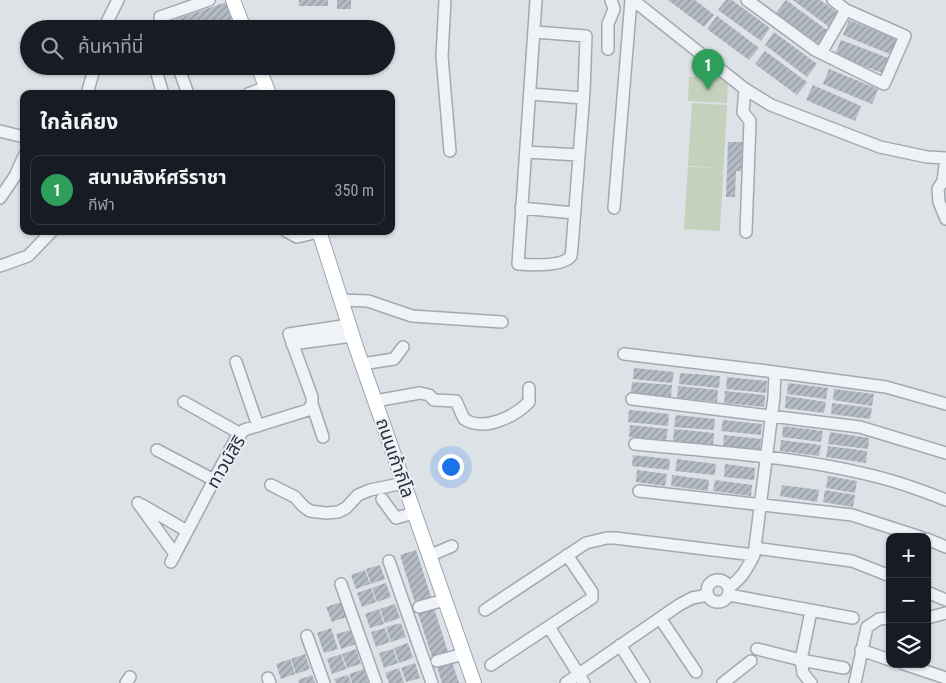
<!DOCTYPE html>
<html lang="th">
<head>
<meta charset="utf-8">
<style>
  :root { --surface:#171b24; --page:#20242c; --text:#f1f3f6; --muted:#9ea1a6; --line:#363941; --accent:#7c3aed }
  body { margin:0; font-family:"Roboto Condensed","Noto Sans Thai",sans-serif; background:var(--page); color:var(--text) }
  .controls { position:absolute; right:15px; bottom:15px; display:grid; overflow:hidden; border-radius:10px; box-shadow:0 1px 4px #0004 }
  .controls button { width:45px; height:45px; display:grid; place-items:center; padding:0; border:0; border-bottom:1px solid var(--line); background:var(--surface); color:var(--text); font:25px sans-serif }
  .you { position:absolute; left:450px; top:466px; width:18px; height:18px; margin:-12px; border:4px solid #fff; border-radius:50%; background:#1a73e8; box-shadow:0 0 0 8px #1a73e833 }
  .badge { display:grid; place-items:center; width:32px; height:32px; border-radius:50%; background:var(--accent); color:#fff; font-size:16px; font-weight:700 }
  .pin { position:absolute; translate:-50% -41px; filter:drop-shadow(0 1px 2px #0008) }
  .pin::after { content:''; position:absolute; top:26px; width:18px; height:15px; background:inherit; clip-path:polygon(0 0,100% 0,50% 100%) }
  .list { margin:0; padding:0; list-style:none }
  h2 { display:flex; justify-content:space-between; align-items:center; height:65px; margin:0; padding:0 20px; font-size:21px }
  h2 small { font-size:16px; font-weight:400; color:var(--muted) }
  .list li { display:grid; grid-template-columns:32px 1fr auto; gap:15px; align-items:center; box-sizing:border-box; height:70px; margin:0 10px 10px; padding:0 10px; border:1px solid var(--line); border-radius:10px }
  .list b { display:block; font-size:19px; white-space:nowrap }
  .list p { margin:0; font-size:16px; white-space:nowrap; color:var(--muted) }
  .list em { font-size:16px; font-style:normal; color:var(--muted) }
  .icon { flex:none; width:28px; height:28px; fill:none; stroke:currentColor; stroke-width:2; stroke-linecap:round; stroke-linejoin:round }
  .map { position:relative; flex:none; width:946px; height:683px; overflow:hidden }
  .search { position:absolute; background:var(--surface); box-shadow:0 1px 4px #0004; left:20px; top:20px; width:375px; height:55px; display:flex; align-items:center; gap:12px; box-sizing:border-box; padding:0 18px; border-radius:28px; color:var(--muted); font-size:19px }
  .panel { position:absolute; background:var(--surface); box-shadow:0 1px 4px #0004; left:20px; top:90px; width:375px; height:145px; border-radius:10px }
  .map>svg:first-child { display:block }
  .green { fill:#c4d2bd }
  .building { fill:url(#building-hatch) }
  .lines { fill:none; stroke-linecap:round; stroke-linejoin:round }
  .minor-casing { stroke:#a2a9b1; stroke-width:14 }
  .major-casing { stroke:#9ba7b4; stroke-width:16 }
  .minor { stroke:#eff2f6; stroke-width:11 }
  .major { stroke:#fff; stroke-width:14 }
  .labels { text-anchor:middle; stroke-width:4; stroke-linejoin:round; paint-order:stroke }
  .street-label { font-size:18px; fill:#25303f; stroke:#ecf0f5 }
</style>
</head>
<body>
<div class="map">
<svg width="946" height="683" viewBox="0 0 946 683">
  <defs>
    <pattern id="building-hatch" width="6" height="6" patternUnits="userSpaceOnUse" patternTransform="scale(1.25)"><rect width="6" height="6" fill="#b4bbc4"/><path d="M-1 1l2-2M0 6l6-6M5 7l2-2" fill="none" stroke="#9298a1"/></pattern>
  </defs>
  <rect width="100%" height="100%" fill="#dde2e7"/>
  <path class="green" d="M689,77L728,79L727,103L688,101Z
    M692,103L727,105L720,231L684,229L688,167L720,168L688,166Z"/>
  <path class="building" d="M299,0H328V6H299Z
    M337,0H351V9H337Z
    M668,0H695L714,15L704,27Z
    M726,0H732L770,28L761,41L718,10Z
    M786,0L828,31L819,44L776,13Z
    M793,0H820L839,14L829,27Z
    M227,2L233,19L202,29H179L176,19Z
    M717,16L759,48L749,60L707,29Z
    M849,20L898,40L892,55L843,35Z
    M774,32L817,64L807,77L765,45Z
    M841,40L891,59L885,74L835,55Z
    M765,51L807,82L797,95L755,64Z
    M829,69L878,89L872,104L823,84Z
    M813,85L861,106L855,121L806,100Z
    M728,142H744L743,171H736L735,197H726Z
    M634,368L674,372L672,383L633,379Z
    M680,373L720,376L719,388L679,384Z
    M727,377L767,381L766,393L726,389Z
    M632,382L672,385L671,397L631,393Z
    M788,383L828,388L826,399L787,394Z
    M678,386L718,390L717,402L677,398Z
    M834,389L874,394L872,406L833,400Z
    M725,391L765,395L764,407L724,403Z
    M786,396L826,402L824,413L785,408Z
    M832,403L872,408L870,419L831,414Z
    M629,410L669,414L668,426L628,422Z
    M676,415L715,419L714,430L674,427Z
    M723,420L762,424L761,435L721,431Z
    M630,425L668,429L666,440L629,437Z
    M783,426L823,431L821,442L782,437Z
    M674,429L714,433L713,445L673,441Z
    M830,432L869,438L868,449L828,444Z
    M724,435L761,439L760,450L723,446Z
    M781,440L821,445L819,456L780,451Z
    M828,446L867,451L866,463L826,457Z
    M633,455L670,459L669,470L632,466Z
    M677,459L716,464L715,475L675,471Z
    M725,464L755,468L754,480L724,477Z
    M637,470L667,474L665,486L636,482Z
    M672,475L709,480L708,491L671,486Z
    M828,476L857,481L855,493L826,488Z
    M715,480L752,485L751,496L713,491Z
    M782,485L819,490L817,502L780,496Z
    M825,490L855,495L853,507L823,502Z
    M416,550L432,600L416,606L400,555Z
    M380,565L385,579L371,584L366,569Z
    M365,570L370,584L356,589L351,575Z
    M386,583L391,597L377,602L372,588Z
    M371,588L376,602L362,607L357,593Z
    M341,602L346,617L332,622L326,607Z
    M395,604L400,618L385,623L380,609Z
    M433,605L449,655L433,660L417,610Z
    M379,609L384,624L370,628L365,614Z
    M401,623L406,637L391,642L386,627Z
    M331,628L338,649L324,653L317,633Z
    M385,628L390,642L376,647L371,632Z
    M351,630L356,644L341,649L336,634Z
    M408,643L413,658L399,663L394,648Z
    M356,649L361,664L347,668L342,654Z
    M393,649L398,663L384,668L379,653Z
    M305,654L310,669L296,674L291,659Z
    M341,654L346,669L332,674L327,659Z
    M290,659L295,674L281,679L276,664Z
    M451,659L459,683H442L436,664Z
    M415,663L420,678L406,682L401,668Z
    M399,668L404,683H389L385,673Z
    M364,669L368,683H352L349,674Z
    M312,675L315,683H299L298,680Z
    M348,675L351,683H336L334,679Z"/>
  <g class="lines">
    <g class="minor-casing">
      <path id="minor" d="M445,0L442,56L450,151
        M633,0L745,89L771,105L880,147L927,157L946,158
        M747,0L815,50L884,84L905,36L846,10L833,0
        M105,29L108,20L118,0
        M164,29L160,17L209,0
        M535,32L586,36L584,92L572,247L571,256C563,267 531,265 518,264L536,0
        M608,49V24L614,9L611,0
        M821,53L846,10
        M178,66L188,94
        M157,74L163,94
        M745,89L743,112L750,121L746,232
        M87,94L95,66
        M248,94L266,87
        M530,94L583,98
        M0,131L24,137
        M526,152L579,155
        M946,158L943,181L938,189L939,202L946,219
        M0,198L15,176L24,156
        M521,208L574,213
        M614,208L631,0
        M286,231L297,237L319,232
        M0,266L28,256L52,231
        M341,300L368,301L412,316L502,322
        M292,344L352,336
        M624,354L767,371L886,387L946,404
        M236,362L258,426
        M362,364L394,359L403,347
        M632,399L860,427L946,453
        M375,401L420,393L429,395L434,400L456,401L464,419C484,432 514,417 529,402V388
        M184,402L241,434
        M312,404L323,437
        M635,444C713,452 793,456 870,475C896,481 921,490 946,500
        M157,450L214,480
        M271,485L295,497L303,506L310,511L326,513L338,512L346,508L358,495L370,490L404,483
        M639,491L852,515L920,537
        M382,499L396,518L414,513
        M138,503L175,554
        M142,505L187,531
        M927,539L946,547
        M755,548L852,561L890,576
        M429,556L452,546
        M389,561L432,683
        M171,562L236,438L244,430L308,410L312,404V397L289,334L349,325
        M707 591a11 11 0 1 1 22 0a11 11 0 1 1-22 0Z
        M341,584L376,683
        M729,587C742,579 747,568 754,555L774,397L775,372
        M927,592L946,600
        M729,595L853,618
        M419,607L445,600
        M485,610L586,543L607,538H615L754,555
        M811,611L801,660L844,668
        M660,618L696,672
        M927,618L946,613
        M549,627L584,683
        M307,636L324,683
        M620,645L644,683
        M757,649L801,660L803,673L811,683
        M861,650L890,660
        M437,661L464,654
        M904,664L946,678
        M491,665L592,598V592L567,555
        M268,678L270,683
        M126,683L130,677
        M566,683L679,605L692,598L708,595
        M723,683L751,661
        M855,683L867,627L879,619L890,618"/>
    </g>
    <g class="major-casing">
      <path id="major" d="M233,0L244,29
        M258,66L269,94
        M319,231L356,347L474,683"/>
    </g>
    <use href="#minor" class="minor"/>
    <use href="#major" class="major"/>
  </g>
  <g class="labels">
    <g class="street-label">
      <text transform="translate(395 458) rotate(71)" y="6">ถนนเก้ากิโล</text>
      <text transform="translate(226 462) rotate(-59)" y="6">ทาวน์สิริ</text>
    </g>
  </g>
</svg>
<div class="controls">
<button>+</button>
<button>−</button>
<button><svg class="icon" aria-label="layers" viewBox="0 0 24 24"><path d="M12 4l9 5-9 5-9-5zM3 14l9 5 9-5"/></svg></button>
</div>
<div class="you"></div>
<div class="pin badge" style="left:708px;top:90px;background:#2e9e5b">1</div>
<div class="search"><svg class="icon" aria-label="search" viewBox="0 0 24 24"><circle cx="10" cy="10" r="6"/><path d="M15 15l6 6"/></svg>ค้นหาที่นี่</div>
<section class="panel">
<h2>ใกล้เคียง<small></small></h2>
<ul class="list">
<li><span class="badge" style="background:#2e9e5b">1</span><div><b>สนามสิงห์ศรีราชา</b><p>กีฬา</p></div><em>350 m</em></li>
</ul>
</section>
</div>
</body>
</html>
